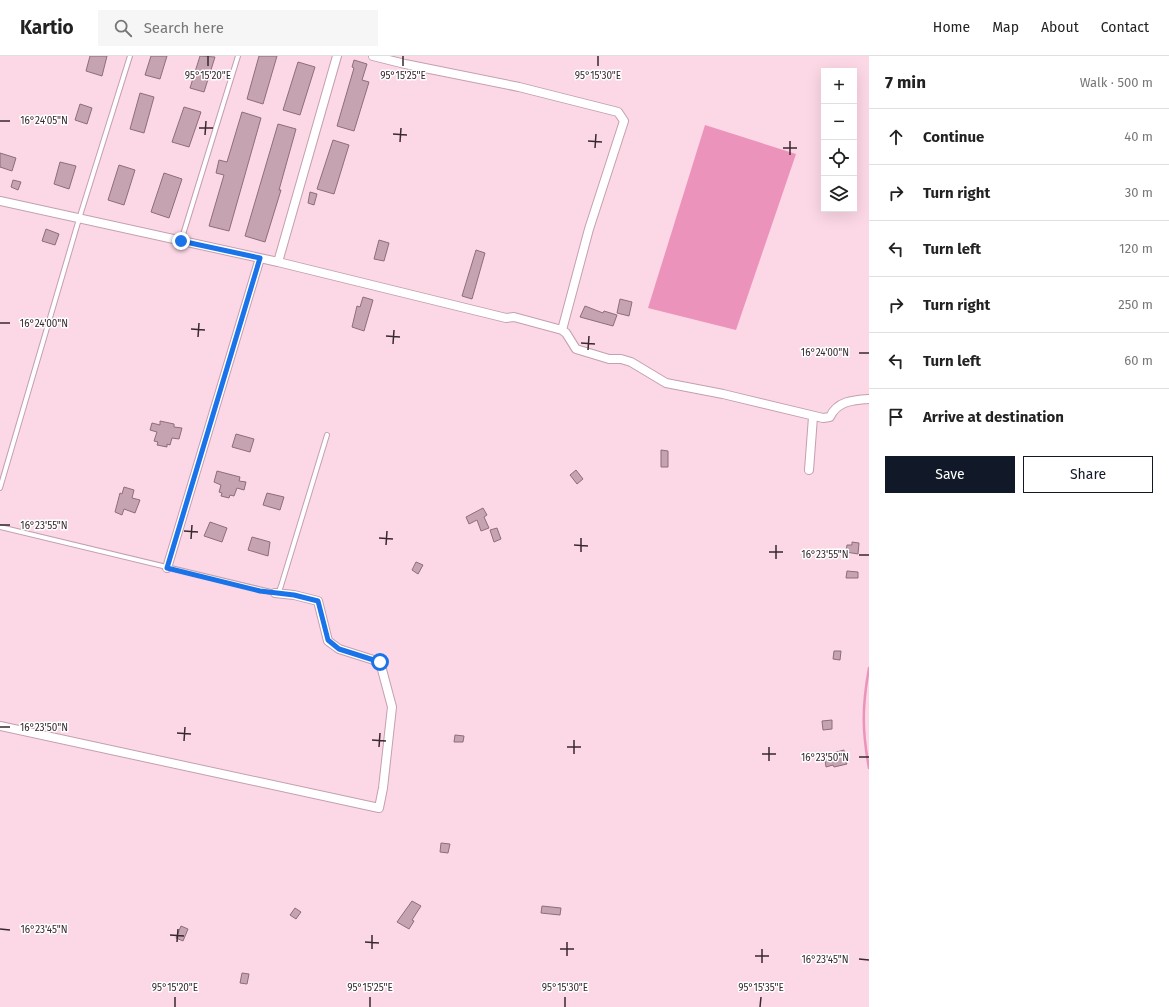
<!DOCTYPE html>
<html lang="en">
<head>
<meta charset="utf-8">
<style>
  :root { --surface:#fff; --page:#f6f6f6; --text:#222; --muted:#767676; --line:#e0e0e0; --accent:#111827 }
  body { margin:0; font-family:"Fira Sans",sans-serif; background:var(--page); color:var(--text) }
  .controls { position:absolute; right:12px; top:12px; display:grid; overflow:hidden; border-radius:0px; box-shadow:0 4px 16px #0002 }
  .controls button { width:36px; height:36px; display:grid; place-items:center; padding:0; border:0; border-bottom:1px solid var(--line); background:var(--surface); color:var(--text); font:20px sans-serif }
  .stop { position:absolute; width:12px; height:12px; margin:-9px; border:3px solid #1a73e8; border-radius:50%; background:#fff }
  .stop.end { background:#1a73e8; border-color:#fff; box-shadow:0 1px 4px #0008 }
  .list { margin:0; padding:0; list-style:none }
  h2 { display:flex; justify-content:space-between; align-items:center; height:52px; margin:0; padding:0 16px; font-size:17px }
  h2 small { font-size:13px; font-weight:400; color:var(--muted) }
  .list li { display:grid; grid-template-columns:26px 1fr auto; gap:12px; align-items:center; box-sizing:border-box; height:56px; padding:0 16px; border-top:1px solid var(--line) }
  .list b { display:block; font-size:15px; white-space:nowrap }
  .list em { font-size:13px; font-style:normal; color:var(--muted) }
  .actions { display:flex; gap:8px; padding:12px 16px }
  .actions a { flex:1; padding:9px 0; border:1px solid var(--accent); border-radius:0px; text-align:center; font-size:14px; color:var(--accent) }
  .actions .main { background:var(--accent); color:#fff }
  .icon { flex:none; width:22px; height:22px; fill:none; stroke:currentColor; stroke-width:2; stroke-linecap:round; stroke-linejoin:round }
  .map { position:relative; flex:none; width:869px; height:951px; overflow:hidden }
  header { display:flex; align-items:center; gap:24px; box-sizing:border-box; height:56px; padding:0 20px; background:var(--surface); border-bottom:1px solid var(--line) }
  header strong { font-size:19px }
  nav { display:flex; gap:22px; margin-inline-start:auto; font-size:14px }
  .search { width:280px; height:36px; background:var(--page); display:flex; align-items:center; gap:10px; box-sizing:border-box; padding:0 14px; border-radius:0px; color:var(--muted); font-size:15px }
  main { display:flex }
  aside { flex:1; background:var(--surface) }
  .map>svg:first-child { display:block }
  .water { fill:#ec93bb }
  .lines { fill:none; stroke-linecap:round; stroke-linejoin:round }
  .stream { stroke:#ec93bb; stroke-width:2.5 }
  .building { fill:#c6a3b1; stroke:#8e6d7b }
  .service-casing { stroke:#c3a0af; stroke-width:6 }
  .minor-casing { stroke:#c3a0af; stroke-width:10 }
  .service { stroke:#fff; stroke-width:4 }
  .minor { stroke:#fff; stroke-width:8 }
  .route { stroke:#1a73e8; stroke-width:5 }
  .ticks { fill:none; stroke:#37292f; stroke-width:1.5 }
  .ticks-label { font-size:10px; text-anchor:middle; fill:#37292f; stroke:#fff; stroke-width:3; stroke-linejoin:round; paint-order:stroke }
</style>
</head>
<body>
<header>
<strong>Kartio</strong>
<div class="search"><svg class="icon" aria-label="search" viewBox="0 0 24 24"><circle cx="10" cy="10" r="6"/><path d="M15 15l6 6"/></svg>Search here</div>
<nav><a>Home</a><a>Map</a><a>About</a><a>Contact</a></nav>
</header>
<main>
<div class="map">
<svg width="869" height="951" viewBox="0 0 869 951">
  <rect width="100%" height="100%" fill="#fcd7e6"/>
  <path class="water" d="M705,69L796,98L736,274L648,252Z"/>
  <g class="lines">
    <path class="stream" d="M869,612C862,651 862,674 869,712"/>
  </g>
  <path class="building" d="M90,0H107L102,20L86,15Z
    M151,0H167L160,23L145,19Z
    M200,0L215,1L204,36L190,32Z
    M259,0H277L263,48L247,43Z
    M354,4L367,8L362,24L369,26L354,75L337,70L354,12L352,11Z
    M298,6L315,11L300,59L283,54Z
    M140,37L154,41L144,77L130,73Z
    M80,48L92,52L87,68L75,64Z
    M184,51L201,56L189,91L172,86Z
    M242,56L261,62L229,175L209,170L224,119L216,117L219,104L227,106Z
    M278,68L296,73L279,134H281L265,186L245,180Z
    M333,84L349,89L334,138L317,133Z
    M0,97L16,102L12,115L0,111Z
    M60,106L76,110L69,133L54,128Z
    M119,109L135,114L124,149L108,144Z
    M164,117L182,123L169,162L151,156Z
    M13,124L21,126L18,134L11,131Z
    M310,136L317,138L314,149L308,147Z
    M46,173L59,178L55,189L42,185Z
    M379,184L389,187L384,205L374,203Z
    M476,194L485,197L472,243L462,240Z
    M363,241L373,244L364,275L352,271L357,250L360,251Z
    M620,243L632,246L629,260L617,257Z
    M585,250L603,257L604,255L617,259L613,270L580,261Z
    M160,365L174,368V371L182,372L179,383L172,382L170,389L167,388V391L157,389L158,386L154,385L157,376L150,374L152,367L160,369Z
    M236,378L254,383L250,396L232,391Z
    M661,394L668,395V411H661Z
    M576,414L583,423L577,428L570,419Z
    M217,415L240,421L239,425L246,426L244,434L237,432L234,440L230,439L229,442L221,440L222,437L219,436L221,429L214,426Z
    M124,431L134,434L132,442L140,444L135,457L124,453L122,459L115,456L120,437L122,438Z
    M267,437L284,441L280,454L263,449Z
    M483,452L487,459L484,461L489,472L481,475L477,464L469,468L466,461Z
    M210,466L227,472L222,486L204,480Z
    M497,472L501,483L494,486L490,474Z
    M252,481L270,486L268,500L248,494Z
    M852,486L859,487L858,498L846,496L847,489H852Z
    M416,506L423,509L418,518L412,514Z
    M847,515L858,516V522H846Z
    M834,595H841L840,604L833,603Z
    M832,664V673L823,674L822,665Z
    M455,679L464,680L463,686H454Z
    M844,694L845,700L848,699L849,705L846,706L847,708L834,711L833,709L826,711L825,704L830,703L829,698Z
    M441,787L450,788L448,797L440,796Z
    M412,845L421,850L412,864L414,865L409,873L397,866Z
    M542,850L561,852L560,859L541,857Z
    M295,852L301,856L296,863L290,859Z
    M181,870L188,873L183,885L176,882Z
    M242,917L249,918L247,928L240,927Z"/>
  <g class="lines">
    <g class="service-casing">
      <path id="service" d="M181,185L238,0
        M0,432L79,163L130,0
        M0,471L275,537L279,535L281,530L327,379"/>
    </g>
    <g class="minor-casing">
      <path id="minor" d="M0,145L278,206L506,262L514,261L562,274L589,173L624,65L618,56L519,31L405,8L373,0
        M278,206L337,0
        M562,274L566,277L576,293L609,303H621L631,306L666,327L723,338L823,362L830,361C837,345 853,344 869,343
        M809,414L813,361
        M167,512L260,202
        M0,670L379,752L383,732L392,651L380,606L339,593L328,585L318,545L294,539L275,537"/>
    </g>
    <use href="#service" class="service"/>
    <use href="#minor" class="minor"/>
  </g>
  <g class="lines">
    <path class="route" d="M181,185L260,202L167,512L260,535L294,539L318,545L328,584L339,593L380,606"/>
  </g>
  <path class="ticks" d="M208,10V0M403,10V0M598,10V0M0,65H10M199,72H213M393,78L407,79M205,79L206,65M588,85L602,86M400,86L401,72M595,92L596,78M783,92H797M790,99V85M0,267H10M191,273L205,274M386,280L400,281M198,281L199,267M581,287L595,288M393,288L394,274M588,294L589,280M859,297H869M0,469H10M184,475L198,476M379,482L393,483M191,483L192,469M386,489L387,475M574,489L588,490M581,496V482M769,496H783M859,499H869M776,503V489M0,671H10M177,677L191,678M372,684L386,685M184,685L185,671M379,691L380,677M567,691H581M574,698V684M762,698H776M859,701H869M769,705V691M0,873L10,874M170,879L184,880M177,886L178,873M365,886L379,887M372,893V879M560,893H574M567,900V886M755,900H769M859,903L869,904M762,907V893M175,951V941M370,951V941M565,951V941M760,951L761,941"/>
  <g class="ticks-label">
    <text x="208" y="23">95°15'20"E</text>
    <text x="403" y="23">95°15'25"E</text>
    <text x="598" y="23">95°15'30"E</text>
    <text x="44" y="68">16°24'05"N</text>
    <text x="44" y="271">16°24'00"N</text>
    <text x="825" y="300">16°24'00"N</text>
    <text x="44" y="473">16°23'55"N</text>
    <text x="825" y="502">16°23'55"N</text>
    <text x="44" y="675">16°23'50"N</text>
    <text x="825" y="705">16°23'50"N</text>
    <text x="44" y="877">16°23'45"N</text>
    <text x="825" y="907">16°23'45"N</text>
    <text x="175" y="935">95°15'20"E</text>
    <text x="370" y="935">95°15'25"E</text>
    <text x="565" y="935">95°15'30"E</text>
    <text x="761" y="935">95°15'35"E</text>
  </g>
</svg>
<div class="controls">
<button>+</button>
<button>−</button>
<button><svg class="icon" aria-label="locate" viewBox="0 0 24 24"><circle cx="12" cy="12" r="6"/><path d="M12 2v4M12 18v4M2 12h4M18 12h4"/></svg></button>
<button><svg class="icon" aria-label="layers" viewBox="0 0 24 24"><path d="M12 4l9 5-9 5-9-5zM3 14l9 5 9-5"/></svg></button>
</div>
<div class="stop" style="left:380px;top:606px"></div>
<div class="stop end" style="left:181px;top:185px"></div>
</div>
<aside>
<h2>7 min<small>Walk · 500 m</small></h2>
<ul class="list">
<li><svg class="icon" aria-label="ahead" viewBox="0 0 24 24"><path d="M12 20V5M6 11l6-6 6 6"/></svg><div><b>Continue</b></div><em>40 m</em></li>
<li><svg class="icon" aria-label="right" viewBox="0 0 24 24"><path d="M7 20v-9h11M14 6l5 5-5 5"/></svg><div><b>Turn right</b></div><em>30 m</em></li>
<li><svg class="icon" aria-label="left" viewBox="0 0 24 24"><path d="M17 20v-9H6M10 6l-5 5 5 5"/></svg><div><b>Turn left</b></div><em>120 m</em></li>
<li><svg class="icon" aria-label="right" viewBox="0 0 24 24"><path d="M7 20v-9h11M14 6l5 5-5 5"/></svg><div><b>Turn right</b></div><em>250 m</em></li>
<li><svg class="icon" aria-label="left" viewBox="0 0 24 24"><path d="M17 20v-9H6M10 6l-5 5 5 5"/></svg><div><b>Turn left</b></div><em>60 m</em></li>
<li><svg class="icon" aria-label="arrive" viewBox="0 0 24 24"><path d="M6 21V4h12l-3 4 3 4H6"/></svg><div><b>Arrive at destination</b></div></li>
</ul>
<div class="actions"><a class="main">Save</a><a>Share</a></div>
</aside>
</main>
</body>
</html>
